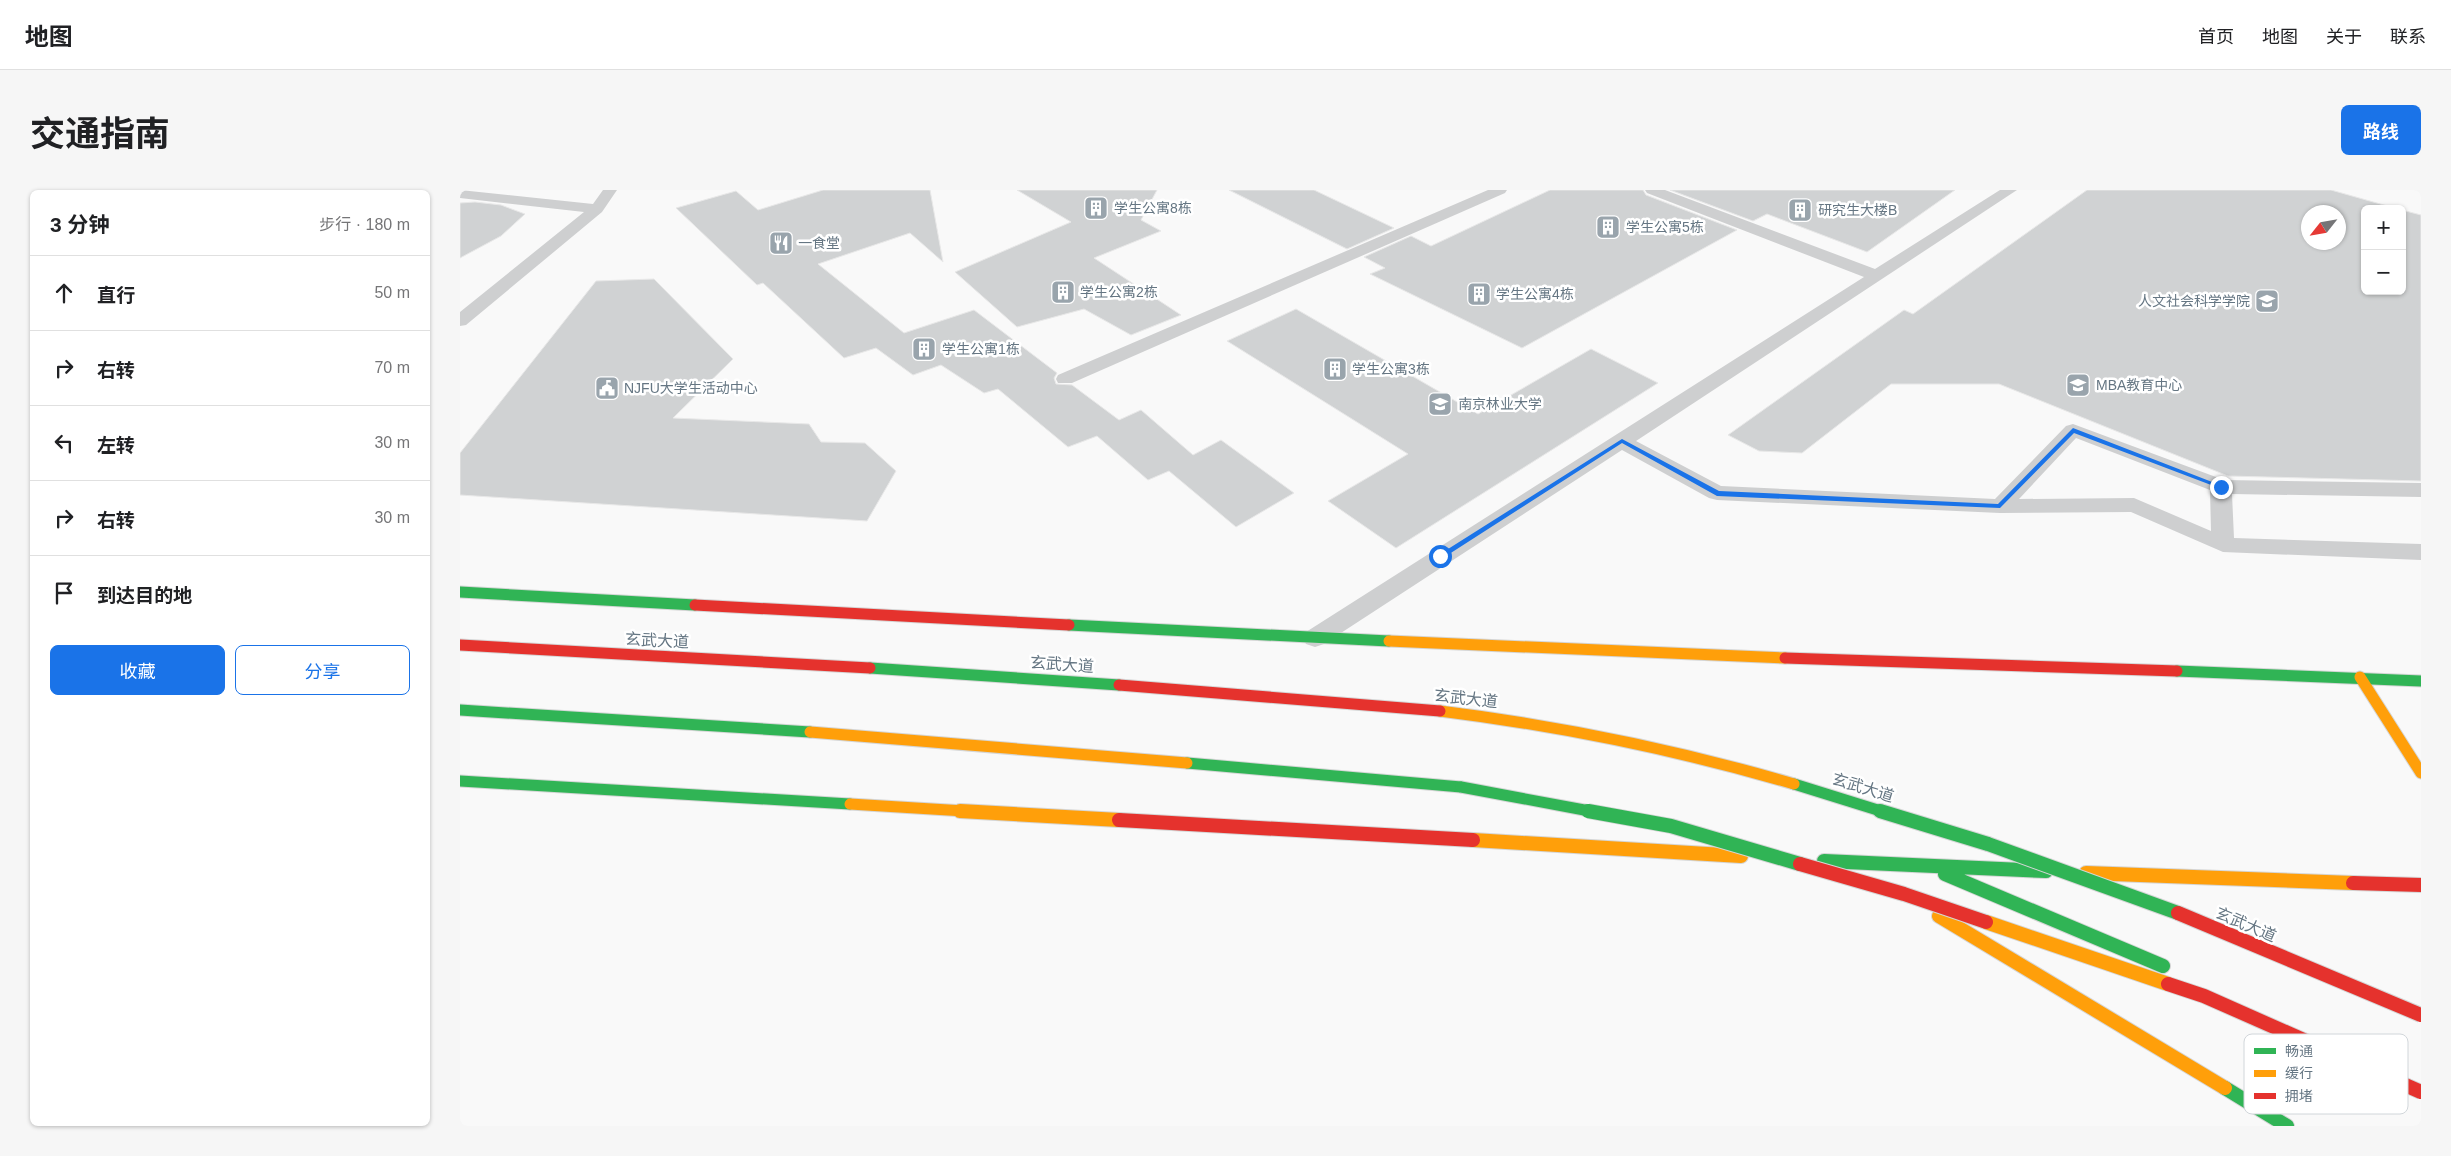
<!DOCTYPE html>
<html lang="zh">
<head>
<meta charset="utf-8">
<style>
  :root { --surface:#fff; --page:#f6f6f6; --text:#202124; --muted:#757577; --line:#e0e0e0; --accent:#1a73e8 }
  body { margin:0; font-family:Helvetica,"Noto Sans SC",sans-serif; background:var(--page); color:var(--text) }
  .controls { position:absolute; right:15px; top:15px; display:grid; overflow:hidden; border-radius:8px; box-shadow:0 1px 4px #0004 }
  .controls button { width:45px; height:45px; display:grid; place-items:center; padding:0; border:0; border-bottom:1px solid var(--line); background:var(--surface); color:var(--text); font:25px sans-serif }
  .compass { position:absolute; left:1841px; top:15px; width:45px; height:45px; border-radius:50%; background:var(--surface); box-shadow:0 1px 4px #0004; rotate:239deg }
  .stop { position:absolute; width:15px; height:15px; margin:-11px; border:4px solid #1a73e8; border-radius:50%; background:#fff }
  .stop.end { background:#1a73e8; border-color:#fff; box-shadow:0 1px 5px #0008 }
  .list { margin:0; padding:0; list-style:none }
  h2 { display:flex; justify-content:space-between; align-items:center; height:65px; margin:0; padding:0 20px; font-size:21px }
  h2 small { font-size:16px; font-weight:400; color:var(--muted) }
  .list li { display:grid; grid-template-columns:32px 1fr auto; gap:15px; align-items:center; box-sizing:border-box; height:75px; padding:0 20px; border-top:1px solid var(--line) }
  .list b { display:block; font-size:19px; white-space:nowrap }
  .list em { font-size:16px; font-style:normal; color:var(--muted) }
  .actions { display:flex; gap:10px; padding:15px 20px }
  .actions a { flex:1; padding:11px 0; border:1px solid var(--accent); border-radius:8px; text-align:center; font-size:18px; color:var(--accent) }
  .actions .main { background:var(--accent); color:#fff }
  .icon { flex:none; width:28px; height:28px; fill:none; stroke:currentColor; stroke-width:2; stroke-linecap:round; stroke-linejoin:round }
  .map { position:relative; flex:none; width:1961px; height:936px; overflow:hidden; border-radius:8px }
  header { display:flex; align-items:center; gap:30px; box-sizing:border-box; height:70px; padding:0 25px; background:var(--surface); border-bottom:1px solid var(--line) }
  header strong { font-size:24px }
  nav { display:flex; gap:28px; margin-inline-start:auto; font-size:18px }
  .intro { display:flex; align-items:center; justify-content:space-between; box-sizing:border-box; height:120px; padding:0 30px }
  h1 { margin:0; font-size:35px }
  .button { padding:12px 22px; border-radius:8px; background:var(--accent); color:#fff; font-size:18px; font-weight:700 }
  main { display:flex; gap:30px; padding:0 30px }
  aside { flex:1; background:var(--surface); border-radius:8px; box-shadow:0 1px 4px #0004 }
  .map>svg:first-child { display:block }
  .building { fill:#d0d2d3; stroke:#e8e8e8; fill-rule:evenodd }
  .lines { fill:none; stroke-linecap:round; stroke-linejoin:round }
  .fast-far1-casing { stroke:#d5d6d6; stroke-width:13 }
  .fast-casing { stroke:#d5d6d6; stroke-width:16 }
  .slow-far1-casing { stroke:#d5d6d6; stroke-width:13 }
  .slow-casing { stroke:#d5d6d6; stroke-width:16 }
  .jam-far1-casing { stroke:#d5d6d6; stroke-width:13 }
  .jam-casing { stroke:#d5d6d6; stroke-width:16 }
  .lane { fill:#cecfd0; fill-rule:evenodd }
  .fast-far1 { stroke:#30b455; stroke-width:11 }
  .fast { stroke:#30b455; stroke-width:14 }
  .slow-far1 { stroke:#ff9f0a; stroke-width:11 }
  .slow { stroke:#ff9f0a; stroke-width:14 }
  .jam-far1 { stroke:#e5322d; stroke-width:11 }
  .jam { stroke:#e5322d; stroke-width:14 }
  .fast-bridge-far1-casing { stroke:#d5d6d6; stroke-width:13; stroke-linecap:butt }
  .fast-bridge-casing { stroke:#d5d6d6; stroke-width:16; stroke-linecap:butt }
  .slow-bridge-casing { stroke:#d5d6d6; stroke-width:16; stroke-linecap:butt }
  .jam-bridge-casing { stroke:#d5d6d6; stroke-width:16; stroke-linecap:butt }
  .fast-bridge-far1 { stroke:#30b455; stroke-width:11 }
  .fast-bridge { stroke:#30b455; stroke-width:14 }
  .slow-bridge { stroke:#ff9f0a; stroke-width:14 }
  .jam-bridge { stroke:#e5322d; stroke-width:14 }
  .route { fill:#1a73e8 }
  .labels { text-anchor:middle; stroke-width:5; stroke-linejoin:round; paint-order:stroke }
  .far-poi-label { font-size:14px; fill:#657683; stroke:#fff; text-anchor:start }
  .street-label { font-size:16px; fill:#657683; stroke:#fff }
  .key { fill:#fff; stroke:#d1d6da; stroke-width:1 }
  .key-label { font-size:14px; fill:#657683 }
</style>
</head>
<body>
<header>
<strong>地图</strong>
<nav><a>首页</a><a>地图</a><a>关于</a><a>联系</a></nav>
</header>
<div class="intro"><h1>交通指南</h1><a class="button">路线</a></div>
<main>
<aside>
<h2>3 分钟<small>步行 · 180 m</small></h2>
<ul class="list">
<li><svg class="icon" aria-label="ahead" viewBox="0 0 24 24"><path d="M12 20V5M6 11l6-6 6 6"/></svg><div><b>直行</b></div><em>50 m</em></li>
<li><svg class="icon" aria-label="right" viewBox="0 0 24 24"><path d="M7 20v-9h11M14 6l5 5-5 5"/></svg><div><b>右转</b></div><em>70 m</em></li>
<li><svg class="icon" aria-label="left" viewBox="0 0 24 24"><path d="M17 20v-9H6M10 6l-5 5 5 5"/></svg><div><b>左转</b></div><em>30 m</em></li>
<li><svg class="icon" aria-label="right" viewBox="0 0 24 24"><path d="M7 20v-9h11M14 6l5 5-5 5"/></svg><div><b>右转</b></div><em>30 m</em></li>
<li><svg class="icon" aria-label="arrive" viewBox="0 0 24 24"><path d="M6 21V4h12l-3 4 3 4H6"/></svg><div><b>到达目的地</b></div></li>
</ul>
<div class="actions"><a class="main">收藏</a><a>分享</a></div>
</aside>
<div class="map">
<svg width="1961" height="936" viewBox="0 0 1961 936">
  <rect width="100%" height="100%" fill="#f9f9f9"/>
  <path class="building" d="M363,0H470L483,72L450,43L358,74L444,143L514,120L597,183L594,188L596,194L612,195L659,230L681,220L733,265L761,250L834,303L776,337L709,281L688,290L637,246L608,257L538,199L524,203L481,175L453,185L416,158L384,168L303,93L297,95L216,18L276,1L298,20Z
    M557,0H697L681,30L701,41L634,68L721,125L671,145L624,119L557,137L495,82L611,32Z
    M769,0H854L934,38L887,59Z
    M1090,0H1183L1186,5L1277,40L1062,158L910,84L925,78L904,67L951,46L971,56Z
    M1210,0H1495L1407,62L1307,24L1293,31Z
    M1627,0H1871L1938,19H1905V101H1942V20L1961,25V291L1768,286L1539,194H1431L1342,263L1299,261L1268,245L1444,120L1453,124ZM1848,22H1878V52H1848Z
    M15,12L41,15L65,24L41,46L0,68V13Z
    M194,89L273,169L213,228L349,234L361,252L405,253L436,281L407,331L0,305V263L136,91Z
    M836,119L1018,224L1131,159L1198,193L936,358L868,311L948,264L767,151Z"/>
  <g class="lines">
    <g class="fast-far1-casing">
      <path id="fast-far1" d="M0,402L235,415
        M609,435L929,451
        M410,478L659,495
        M1717,481L1961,491
        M0,520L350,542
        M727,573L1001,597
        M0,591L390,614
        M1334,594L1424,622"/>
    </g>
    <g class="fast-casing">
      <path id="fast" d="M1420,621L1528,654
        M1364,671L1586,681
        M1485,684L1703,776
        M1765,898L1827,936"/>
    </g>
    <g class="slow-far1-casing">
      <path id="slow-far1" d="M929,451L1325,468
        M1900,487L1961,583
        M980,521C1100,536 1218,560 1334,594
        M350,542L727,573
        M390,614L521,622"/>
    </g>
    <g class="slow-casing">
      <path id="slow" d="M500,621L659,630
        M1013,650L1281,666
        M1626,683L1893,693
        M1479,726L1765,898"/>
    </g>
    <g class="jam-far1-casing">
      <path id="jam-far1" d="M235,415L609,435
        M0,455L410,478
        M1325,468L1717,481
        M659,495L980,521"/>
    </g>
    <g class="jam-casing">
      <path id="jam" d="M659,630L1013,650
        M1893,693L1961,695"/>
    </g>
    <path class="lane" d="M0,0L133,14L143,0H157L142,22L6,135L0,136V122L124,22L0,8Z
      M1028,0H1047L1045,3L612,193H598L596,189L598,185Z
      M1185,0H1205L1415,79L1540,0H1557L1176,251L1261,296L1535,309L1606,236L1613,234L1764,290L1961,293V307L1772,304L1774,348L1961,354V370L1763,362L1671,322L1540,323L1257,310L1249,308L1162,260L864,454L855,457L846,454L843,448L846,442L1404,87L1187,3ZM1616,248L1750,300L1751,341L1674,308L1559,309Z"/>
    <use href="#fast-far1" class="fast-far1"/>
    <use href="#fast" class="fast"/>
    <use href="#slow-far1" class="slow-far1"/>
    <use href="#slow" class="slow"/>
    <use href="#jam-far1" class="jam-far1"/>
    <use href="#jam" class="jam"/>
    <g class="fast-bridge-far1-casing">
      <path id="fast-bridge-far1" d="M1001,597L1135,622"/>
    </g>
    <g class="fast-bridge-casing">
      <path id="fast-bridge" d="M1128,621L1211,636L1340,674
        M1528,654L1718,723"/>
    </g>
    <g class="slow-bridge-casing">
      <path id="slow-bridge" d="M1526,732L1708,794"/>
    </g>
    <g class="jam-bridge-casing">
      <path id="jam-bridge" d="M1340,674L1444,704L1526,732
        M1718,723L1961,825
        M1708,794L1744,806L1961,902"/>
    </g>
    <use href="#fast-bridge-far1" class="fast-bridge-far1"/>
    <use href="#fast-bridge" class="fast-bridge"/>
    <use href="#slow-bridge" class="slow-bridge"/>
    <use href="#jam-bridge" class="jam-bridge"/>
  </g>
  <path class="route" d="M1613,238L1765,297L1759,298L1614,243L1540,318L1257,306L1162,253L983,368L977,366L1162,249L1259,301L1538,314Z"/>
  <defs>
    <g id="building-square" transform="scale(1.25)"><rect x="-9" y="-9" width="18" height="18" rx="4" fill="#99a4ac" stroke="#fff"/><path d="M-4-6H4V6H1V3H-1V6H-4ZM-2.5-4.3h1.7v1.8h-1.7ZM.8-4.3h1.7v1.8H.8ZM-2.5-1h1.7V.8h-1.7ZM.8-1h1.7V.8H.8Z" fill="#fff"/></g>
    <g id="restaurant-square" transform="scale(1.25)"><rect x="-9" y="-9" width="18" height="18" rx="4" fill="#99a4ac" stroke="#fff"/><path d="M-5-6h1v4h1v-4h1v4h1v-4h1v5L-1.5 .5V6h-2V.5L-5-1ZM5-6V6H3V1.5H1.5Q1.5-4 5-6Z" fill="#fff"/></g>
    <g id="university-square" transform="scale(1.25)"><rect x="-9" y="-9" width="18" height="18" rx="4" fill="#99a4ac" stroke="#fff"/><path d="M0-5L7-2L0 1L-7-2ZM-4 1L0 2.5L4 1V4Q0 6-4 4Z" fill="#fff"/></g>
    <g id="civic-square" transform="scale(1.25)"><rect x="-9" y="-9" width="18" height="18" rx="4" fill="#99a4ac" stroke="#fff"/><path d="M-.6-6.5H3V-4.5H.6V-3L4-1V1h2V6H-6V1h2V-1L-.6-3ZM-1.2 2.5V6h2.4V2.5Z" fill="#fff"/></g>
  </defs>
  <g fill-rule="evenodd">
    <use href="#building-square" x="636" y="18"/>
    <use href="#building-square" x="1340" y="20"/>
    <use href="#building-square" x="1148" y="37"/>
    <use href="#restaurant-square" x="321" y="53"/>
    <use href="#building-square" x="603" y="102"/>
    <use href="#building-square" x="1019" y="104"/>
    <use href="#university-square" x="1807" y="111"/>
    <use href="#building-square" x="464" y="159"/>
    <use href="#building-square" x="875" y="179"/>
    <use href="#university-square" x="1618" y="195"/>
    <use href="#civic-square" x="147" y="198"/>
    <use href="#university-square" x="980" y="214"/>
  </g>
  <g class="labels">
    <g class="far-poi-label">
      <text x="654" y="23">学生公寓8栋</text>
      <text x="1358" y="25">研究生大楼B</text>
      <text x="1166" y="42">学生公寓5栋</text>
      <text x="338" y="58">一食堂</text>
      <text x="620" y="107">学生公寓2栋</text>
      <text x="1036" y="109">学生公寓4栋</text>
      <text x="1790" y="116" text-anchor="end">人文社会科学学院</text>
      <text x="482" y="164">学生公寓1栋</text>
      <text x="892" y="184">学生公寓3栋</text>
      <text x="1636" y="200">MBA教育中心</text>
      <text x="164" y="203">NJFU大学生活动中心</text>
      <text x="998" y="219">南京林业大学</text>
    </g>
    <g class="street-label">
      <text transform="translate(197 450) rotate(3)" y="6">玄武大道</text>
      <text transform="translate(602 474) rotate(4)" y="6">玄武大道</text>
      <text transform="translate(1006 508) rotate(6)" y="6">玄武大道</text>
      <text transform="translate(1403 597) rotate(17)" y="6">玄武大道</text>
      <text transform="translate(1786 734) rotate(23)" y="6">玄武大道</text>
    </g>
  </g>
  <rect x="1784" y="844" width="164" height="80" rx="8" class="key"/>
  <rect x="1794" y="858" width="22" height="6" fill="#30b455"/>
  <rect x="1794" y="880" width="22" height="7" fill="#ff9f0a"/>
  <rect x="1794" y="903" width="22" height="6" fill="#e5322d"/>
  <g class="key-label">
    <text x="1825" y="866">畅通</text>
    <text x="1825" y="888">缓行</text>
    <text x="1825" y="911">拥堵</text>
  </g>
</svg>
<div class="controls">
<button>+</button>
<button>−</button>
</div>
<svg class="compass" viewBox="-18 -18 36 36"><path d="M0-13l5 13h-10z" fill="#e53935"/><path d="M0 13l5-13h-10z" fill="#757577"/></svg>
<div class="stop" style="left:980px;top:366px"></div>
<div class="stop end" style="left:1761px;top:297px"></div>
</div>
</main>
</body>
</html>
